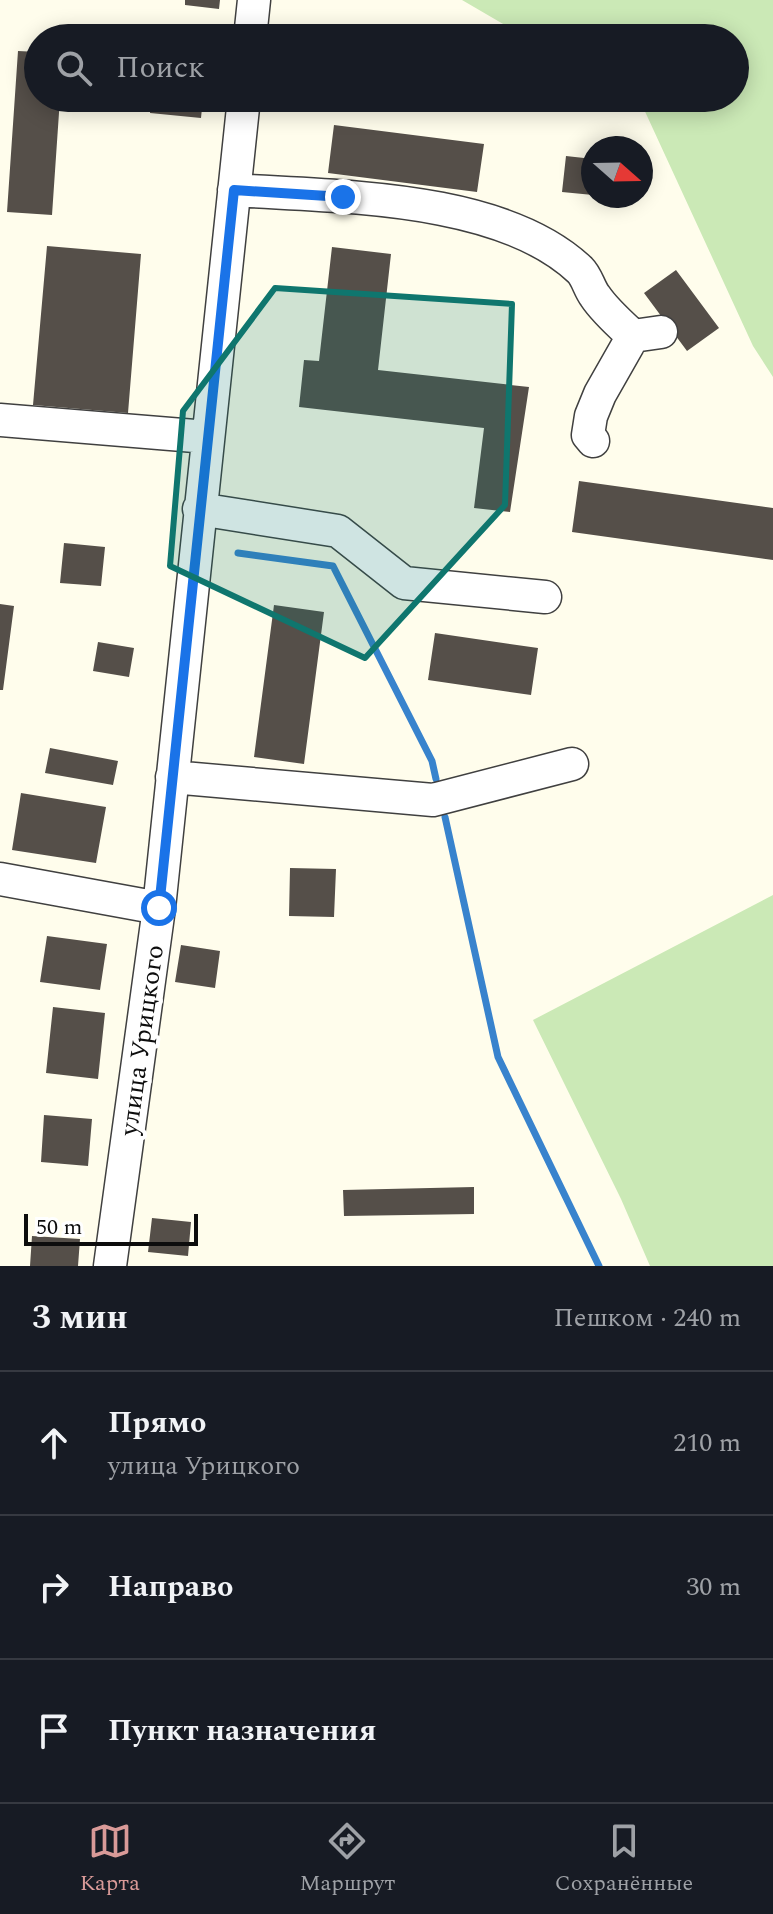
<!DOCTYPE html>
<html lang="ru">
<head>
<meta charset="utf-8">
<style>
  :root { --surface:#171b24; --page:#20242c; --text:#f1f3f6; --muted:#9ea1a6; --line:#363941; --accent:#d99a98 }
  body { margin:0; font-family:Spectral,serif; background:var(--page); color:var(--text) }
  .compass { position:absolute; left:581px; top:136px; width:72px; height:72px; border-radius:50%; background:var(--surface); box-shadow:0 4px 20px #0003; rotate:110deg }
  .scale { position:absolute; left:24px; bottom:20px; width:174px; box-sizing:border-box; padding-left:8px; border:4px solid #0d0d0d; border-top:0; font-size:22px; line-height:28px; white-space:nowrap; color:#0d0d0d; -webkit-text-stroke:6px #fff; paint-order:stroke }
  .stop { position:absolute; width:24px; height:24px; margin:-18px; border:6px solid #1a73e8; border-radius:50%; background:#fff }
  .stop.end { background:#1a73e8; border-color:#fff; box-shadow:0 2px 8px #0008 }
  .list { margin:0; padding:0; list-style:none }
  h2 { display:flex; justify-content:space-between; align-items:center; height:104px; margin:0; padding:0 32px; font-size:34px }
  h2 small { font-size:26px; font-weight:400; color:var(--muted) }
  .list li { display:grid; grid-template-columns:52px 1fr auto; gap:24px; align-items:center; box-sizing:border-box; height:144px; padding:0 32px; border-top:2px solid var(--line) }
  .list b { display:block; font-size:30px; white-space:nowrap }
  .list p { margin:0; font-size:26px; white-space:nowrap; color:var(--muted) }
  .list em { font-size:26px; font-style:normal; color:var(--muted) }
  .icon { flex:none; width:44px; height:44px; fill:none; stroke:currentColor; stroke-width:2; stroke-linecap:round; stroke-linejoin:round }
  .map { position:relative; flex:none; width:773px; height:1266px; overflow:hidden }
  .search { position:absolute; background:var(--surface); box-shadow:0 4px 20px #0003; left:24px; right:24px; top:24px; height:88px; display:flex; align-items:center; gap:20px; box-sizing:border-box; padding:0 28px; border-radius:44px; color:var(--muted); font-size:30px }
  .sheet { height:536px; background:var(--surface) }
  nav { display:flex; justify-content:space-around; align-items:center; box-sizing:border-box; height:112px; border-top:2px solid var(--line); background:var(--surface); font-size:22px; color:var(--muted) }
  nav a { display:grid; justify-items:center; gap:4px }
  nav .on { color:var(--accent) }
  .map>svg:first-child { display:block }
  .green { fill:#cbe9b6 }
  .lines { fill:none; stroke-linecap:round; stroke-linejoin:round }
  .stream { stroke:#3883cd; stroke-width:7 }
  .building { fill:#554f49 }
  .minor-casing { stroke:#404040; stroke-width:35 }
  .minor { stroke:#fff; stroke-width:32 }
  .route { stroke:#1a73e8; stroke-width:10 }
  .marked { fill:#0f766e; fill-opacity:0.2; stroke:#0f766e; stroke-width:6; stroke-linejoin:round }
  .labels { text-anchor:middle; stroke-width:8; stroke-linejoin:round; paint-order:stroke }
  .street-label { font-size:26px; fill:#0d0d0d; stroke:#fff }
</style>
</head>
<body>
<div class="map">
<svg width="773" height="1266" viewBox="0 0 773 1266">
  <rect width="100%" height="100%" fill="#fffdec"/>
  <path class="green" d="M462,0H773V377L753,346L642,105L631,98H735V38H527Z
    M773,895V1266H650L621,1199L533,1020Z"/>
  <g class="lines">
    <path class="stream" d="M238,553L333,566L432,761L436,779
      M445,817L498,1057L599,1266"/>
  </g>
  <path class="building" d="M185,0H220L219,9L185,5Z
    M18,51L38,52V98H60L52,215L7,212Z
    M151,98H203L201,118L150,113Z
    M334,125L484,144L477,192L328,173Z
    M566,156L593,159V195L562,192Z
    M47,246L141,254L128,413L33,405Z
    M332,247L391,254L378,370L529,387L510,512L474,508L484,428L299,407L304,360L319,361Z
    M676,270L719,328L687,351L644,293Z
    M579,481L773,508V560L572,532Z
    M64,543L105,547L101,586L60,583Z
    M0,604L14,606L3,690H0Z
    M274,605L324,612L304,764L254,757Z
    M435,633L538,648L531,695L428,680Z
    M98,642L134,648L129,677L93,671Z
    M50,748L118,761L113,785L45,773Z
    M21,793L106,807L96,863L12,850Z
    M290,868L336,869L334,917L289,916Z
    M47,936L107,944L100,990L40,982Z
    M181,945L220,951L215,988L175,982Z
    M53,1007L105,1013L98,1079L46,1073Z
    M44,1115L92,1119L88,1166L41,1162Z
    M474,1187V1214L344,1216L343,1190Z
    M152,1218L191,1222L188,1256L148,1252Z
    M32,1236L80,1239L78,1266H30Z"/>
  <g class="lines">
    <g class="minor-casing">
      <path id="minor" d="M250,38L254,0
        M234,190C337,197 501,195 580,270C587,277 589,288 595,296C605,311 620,324 633,336L661,332
        M0,420L207,437
        M593,441L588,435L591,416L600,394L633,336
        M199,509L338,531L404,583L545,597
        M172,777L433,800L572,764
        M0,879L159,908
        M110,1266L159,908L244,98"/>
    </g>
    <use href="#minor" class="minor"/>
  </g>
  <g class="lines">
    <path class="route" d="M159,908L234,190L343,197"/>
  </g>
  <path class="marked" d="M275,288L512,304L505,505L365,658L170,566L183,411Z"/>
  <g class="labels">
    <g class="street-label">
      <text transform="translate(141 1040) rotate(-82)" y="9">улица Урицкого</text>
    </g>
  </g>
</svg>
<svg class="compass" viewBox="-18 -18 36 36"><path d="M0-13l5 13h-10z" fill="#e53935"/><path d="M0 13l5-13h-10z" fill="#9ea1a6"/></svg>
<div class="scale">50 m</div>
<div class="stop" style="left:159px;top:908px"></div>
<div class="stop end" style="left:343px;top:197px"></div>
<div class="search"><svg class="icon" aria-label="search" viewBox="0 0 24 24"><circle cx="10" cy="10" r="6"/><path d="M15 15l6 6"/></svg>Поиск</div>
</div>
<section class="sheet">
<h2>3 мин<small>Пешком · 240 m</small></h2>
<ul class="list">
<li><svg class="icon" aria-label="ahead" viewBox="0 0 24 24"><path d="M12 20V5M6 11l6-6 6 6"/></svg><div><b>Прямо</b><p>улица Урицкого</p></div><em>210 m</em></li>
<li><svg class="icon" aria-label="right" viewBox="0 0 24 24"><path d="M7 20v-9h11M14 6l5 5-5 5"/></svg><div><b>Направо</b></div><em>30 m</em></li>
<li><svg class="icon" aria-label="arrive" viewBox="0 0 24 24"><path d="M6 21V4h12l-3 4 3 4H6"/></svg><div><b>Пункт назначения</b></div></li>
</ul>
</section>
<nav>
<a class="on"><svg class="icon" aria-label="map" viewBox="0 0 24 24"><path d="M3 6l6-2 6 2 6-2v14l-6 2-6-2-6 2zM9 4v14M15 6v14"/></svg>Карта</a>
<a><svg class="icon" aria-label="directions" viewBox="0 0 24 24"><path d="M12 3l9 9-9 9-9-9zM9 14v-3h6M13 9l2 2-2 2"/></svg>Маршрут</a>
<a><svg class="icon" aria-label="saved" viewBox="0 0 24 24"><path d="M7 4h10v16l-5-4-5 4z"/></svg>Сохранённые</a>
</nav>
</body>
</html>
